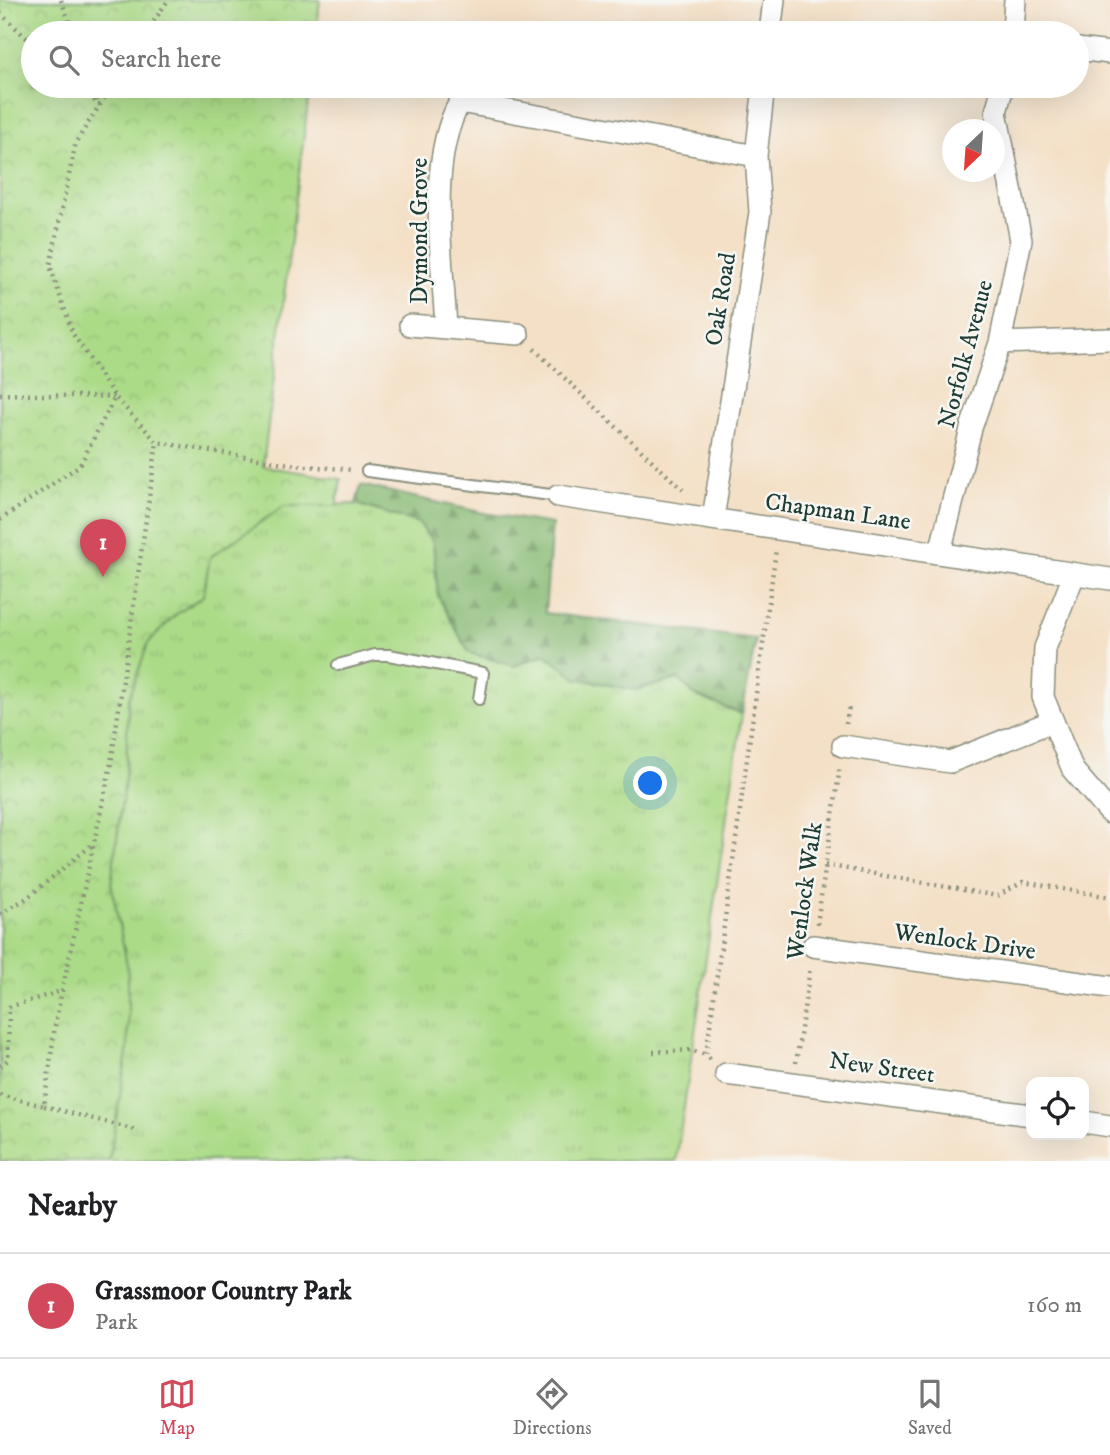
<!DOCTYPE html>
<html lang="en">
<head>
<meta charset="utf-8">
<style>
  :root { --surface:#fff; --page:#f6f6f6; --text:#202124; --muted:#757577; --line:#e0e0e0; --accent:#d1495b }
  body { margin:0; font-family:"IM FELL DW Pica",serif; background:var(--page); color:var(--text) }
  .controls { position:absolute; right:21px; bottom:21px; display:grid; overflow:hidden; border-radius:14px; box-shadow:0 7px 28px #0002 }
  .controls button { width:63px; height:63px; display:grid; place-items:center; padding:0; border:0; border-bottom:2px solid var(--line); background:var(--surface); color:var(--text); font:35px sans-serif }
  .compass { position:absolute; left:942px; top:119px; width:63px; height:63px; border-radius:50%; background:var(--surface); box-shadow:0 7px 28px #0002; rotate:205deg }
  .you { position:absolute; left:651px; top:784px; width:24px; height:24px; margin:-18px; border:5px solid #fff; border-radius:50%; background:#1a73e8; box-shadow:0 0 0 10px #1a73e833 }
  .badge { display:grid; place-items:center; width:46px; height:46px; border-radius:50%; background:var(--accent); color:#fff; font-size:23px; font-weight:700 }
  .pin { position:absolute; translate:-50% -58px; filter:drop-shadow(0 2px 4px #0008) }
  .pin::after { content:''; position:absolute; top:37px; width:24px; height:21px; background:inherit; clip-path:polygon(0 0,100% 0,50% 100%) }
  .list { margin:0; padding:0; list-style:none }
  h2 { display:flex; justify-content:space-between; align-items:center; height:91px; margin:0; padding:0 28px; font-size:30px }
  h2 small { font-size:23px; font-weight:400; color:var(--muted) }
  .list li { display:grid; grid-template-columns:46px 1fr auto; gap:21px; align-items:center; box-sizing:border-box; height:105px; padding:0 28px; border-top:2px solid var(--line) }
  .list b { display:block; font-size:26px; white-space:nowrap }
  .list p { margin:0; font-size:23px; white-space:nowrap; color:var(--muted) }
  .list em { font-size:23px; font-style:normal; color:var(--muted) }
  .icon { flex:none; width:38px; height:38px; fill:none; stroke:currentColor; stroke-width:2; stroke-linecap:round; stroke-linejoin:round }
  .map { position:relative; flex:none; width:1110px; height:1161px; overflow:hidden }
  .search { position:absolute; background:var(--surface); box-shadow:0 7px 28px #0002; left:21px; right:21px; top:21px; height:77px; display:flex; align-items:center; gap:18px; box-sizing:border-box; padding:0 24px; border-radius:38px; color:var(--muted); font-size:26px }
  .sheet { height:196px; background:var(--surface) }
  nav { display:flex; justify-content:space-around; align-items:center; box-sizing:border-box; height:98px; border-top:2px solid var(--line); background:var(--surface); font-size:19px; color:var(--muted) }
  nav a { display:grid; justify-items:center; gap:4px }
  nav .on { color:var(--accent) }
  .map>svg:first-child { display:block }
  .grass { fill:url(#grass-tufts); stroke:#668c5e; stroke-width:2 }
  .forest { fill:url(#forest-firs); stroke:#547c54; stroke-width:2 }
  .park { fill:url(#park-crowns); stroke:#668c5e; stroke-width:2 }
  .lines { fill:none; stroke-linecap:round; stroke-linejoin:round }
  .lane-casing { stroke:#8a8e7d; stroke-width:14 }
  .street-casing { stroke:#8a8e7d; stroke-width:24 }
  .path { stroke:#8a8e7d; stroke-width:4.5; stroke-dasharray:2 5; stroke-linecap:butt }
  .lane { stroke:#fff; stroke-width:10 }
  .street { stroke:#fff; stroke-width:21 }
  .labels { text-anchor:middle; stroke-width:5; stroke-linejoin:round; paint-order:stroke }
  .street-label { font-size:24px; fill:#1f3d34; stroke:#f6f6f2 }
</style>
</head>
<body>
<div class="map">
<svg width="1110" height="1161" viewBox="0 0 1110 1161">
  <defs>
    <pattern id="grass-tufts" width="24" height="20" patternUnits="userSpaceOnUse" patternTransform="scale(1.75)"><rect width="24" height="20" fill="#acdb88"/><path d="M3 7l-1-3M5 7V3M7 7l1-3M15 17l-1-3M17 17v-4M19 17l1-3" fill="none" stroke="#94bd76"/></pattern>
    <pattern id="forest-firs" width="22" height="20" patternUnits="userSpaceOnUse" patternTransform="scale(1.75)"><rect width="22" height="20" fill="#89bb74"/><path d="M5 1l3.5 6h-7zM16 11l3.5 6h-7z" fill="#6f9960"/></pattern>
    <pattern id="park-crowns" width="20" height="18" patternUnits="userSpaceOnUse" patternTransform="scale(1.75)"><rect width="20" height="18" fill="#acdb88"/><path d="M2 6a3 3 0 1 1 6 0M12 15a3 3 0 1 1 6 0" fill="none" stroke="#94bd76"/></pattern>
  </defs>
  <rect width="100%" height="100%" fill="#f6f6f2"/>
  <filter id="ink" filterUnits="userSpaceOnUse"><feTurbulence type="fractalNoise" baseFrequency=".0143" numOctaves="2"/><feDisplacementMap in="SourceGraphic" scale="14" xChannelSelector="R" yChannelSelector="G"/><feConvolveMatrix kernelMatrix="1 2 1 2 8 2 1 2 1" color-interpolation-filters="sRGB"/></filter>
  <filter id="wash" filterUnits="userSpaceOnUse"><feTurbulence type="fractalNoise" baseFrequency=".00686" numOctaves="4" result="noise"/><feDisplacementMap in="SourceGraphic" scale="28" xChannelSelector="R" yChannelSelector="G"/><feGaussianBlur stdDeviation="1.57" result="paint"/><feColorMatrix in="noise" values="0 0 0 0 0 0 0 0 0 0 0 0 0 0 0 0 0 1.4 0 .05"/><feComposite in="paint" operator="in"/></filter>
  <g filter="url(#wash)">
    <rect width="100%" height="100%" fill="#f4e0c6"/>
    <path class="grass" d="M356,504L419,523L433,542L438,596L514,666L545,654L576,678L635,690L679,679L694,695L742,714L676,1161H109L128,1047V970L111,883L126,770L128,701L148,643L175,615L203,596L210,557L284,506Z"/>
    <path class="forest" d="M361,485L484,513L552,524L545,613L756,639L742,714L694,695L679,679L635,690L576,678L545,654L514,666L469,653L438,596L433,542L419,523L356,504Z"/>
    <path class="park" d="M0,0H320L316,33H33V86H310L263,466L341,479L337,506H284L210,557L203,596L175,615L148,643L128,701L126,770L111,883L128,970V1047L109,1161H0Z"/>
  </g>
  <g filter="url(#ink)">
    <g class="lines">
      <g class="lane-casing">
        <path id="lane" d="M367,471L558,496
          M338,665L375,655H389L483,673L479,699"/>
      </g>
      <g class="street-casing">
        <path id="street" d="M770,33L774,0
          M1013,33L1015,0
          M1077,49L1110,53
          M410,325L518,334
          M446,328C443,261 426,161 460,102L756,156
          M1000,343L1110,339
          M558,496L1110,579
          M713,519L760,212L756,156L764,86
          M940,552L972,425L1000,343L1021,240L996,112L1003,86
          M1074,575L1045,648L1043,697L1073,770L1110,813
          M843,746L950,762L1053,721
          M813,946L1110,987
          M726,1074L1031,1115
          M1084,1122L1110,1126"/>
      </g>
      <path class="path" d="M61,0L74,33
        M0,13L33,44
        M146,33L168,0
        M78,86L99,105
        M92,86L99,105
        M112,86L76,142L50,266L73,334L115,397L157,442L295,465L353,470
        M534,349L685,492
        M0,394L115,397
        M0,520L80,465L115,397
        M846,724L849,706
        M825,865L997,896L1023,882L1110,897
        M0,914L27,898L93,844
        M817,924L840,767
        M653,1052L691,1050L706,1055
        M710,1059L706,1055L776,550
        M796,1063L810,968
        M0,1066L8,1060L9,1007L61,991
        M0,1095L44,1106L56,1019L111,764L157,442
        M44,1106L136,1130"/>
      <use href="#lane" class="lane"/>
      <use href="#street" class="street"/>
    </g>
  </g>
  <g class="labels">
    <g class="street-label">
      <text transform="translate(419 231) rotate(-90)" y="8">Dymond Grove</text>
      <text transform="translate(720 299) rotate(-81)" y="8">Oak Road</text>
      <text transform="translate(965 354) rotate(-75)" y="8">Norfolk Avenue</text>
      <text transform="translate(838 511) rotate(8)" y="8">Chapman Lane</text>
      <text transform="translate(804 891) rotate(-82)" y="8">Wenlock Walk</text>
      <text transform="translate(965 941) rotate(8)" y="8">Wenlock Drive</text>
      <text transform="translate(882 1067) rotate(8)" y="8">New Street</text>
    </g>
  </g>
</svg>
<div class="controls">
<button><svg class="icon" aria-label="locate" viewBox="0 0 24 24"><circle cx="12" cy="12" r="6"/><path d="M12 2v4M12 18v4M2 12h4M18 12h4"/></svg></button>
</div>
<svg class="compass" viewBox="-18 -18 36 36"><path d="M0-13l5 13h-10z" fill="#e53935"/><path d="M0 13l5-13h-10z" fill="#757577"/></svg>
<div class="you"></div>
<div class="pin badge" style="left:103px;top:577px">1</div>
<div class="search"><svg class="icon" aria-label="search" viewBox="0 0 24 24"><circle cx="10" cy="10" r="6"/><path d="M15 15l6 6"/></svg>Search here</div>
</div>
<section class="sheet">
<h2>Nearby<small></small></h2>
<ul class="list">
<li><span class="badge">1</span><div><b>Grassmoor Country Park</b><p>Park</p></div><em>160 m</em></li>
</ul>
</section>
<nav>
<a class="on"><svg class="icon" aria-label="map" viewBox="0 0 24 24"><path d="M3 6l6-2 6 2 6-2v14l-6 2-6-2-6 2zM9 4v14M15 6v14"/></svg>Map</a>
<a><svg class="icon" aria-label="directions" viewBox="0 0 24 24"><path d="M12 3l9 9-9 9-9-9zM9 14v-3h6M13 9l2 2-2 2"/></svg>Directions</a>
<a><svg class="icon" aria-label="saved" viewBox="0 0 24 24"><path d="M7 4h10v16l-5-4-5 4z"/></svg>Saved</a>
</nav>
</body>
</html>
